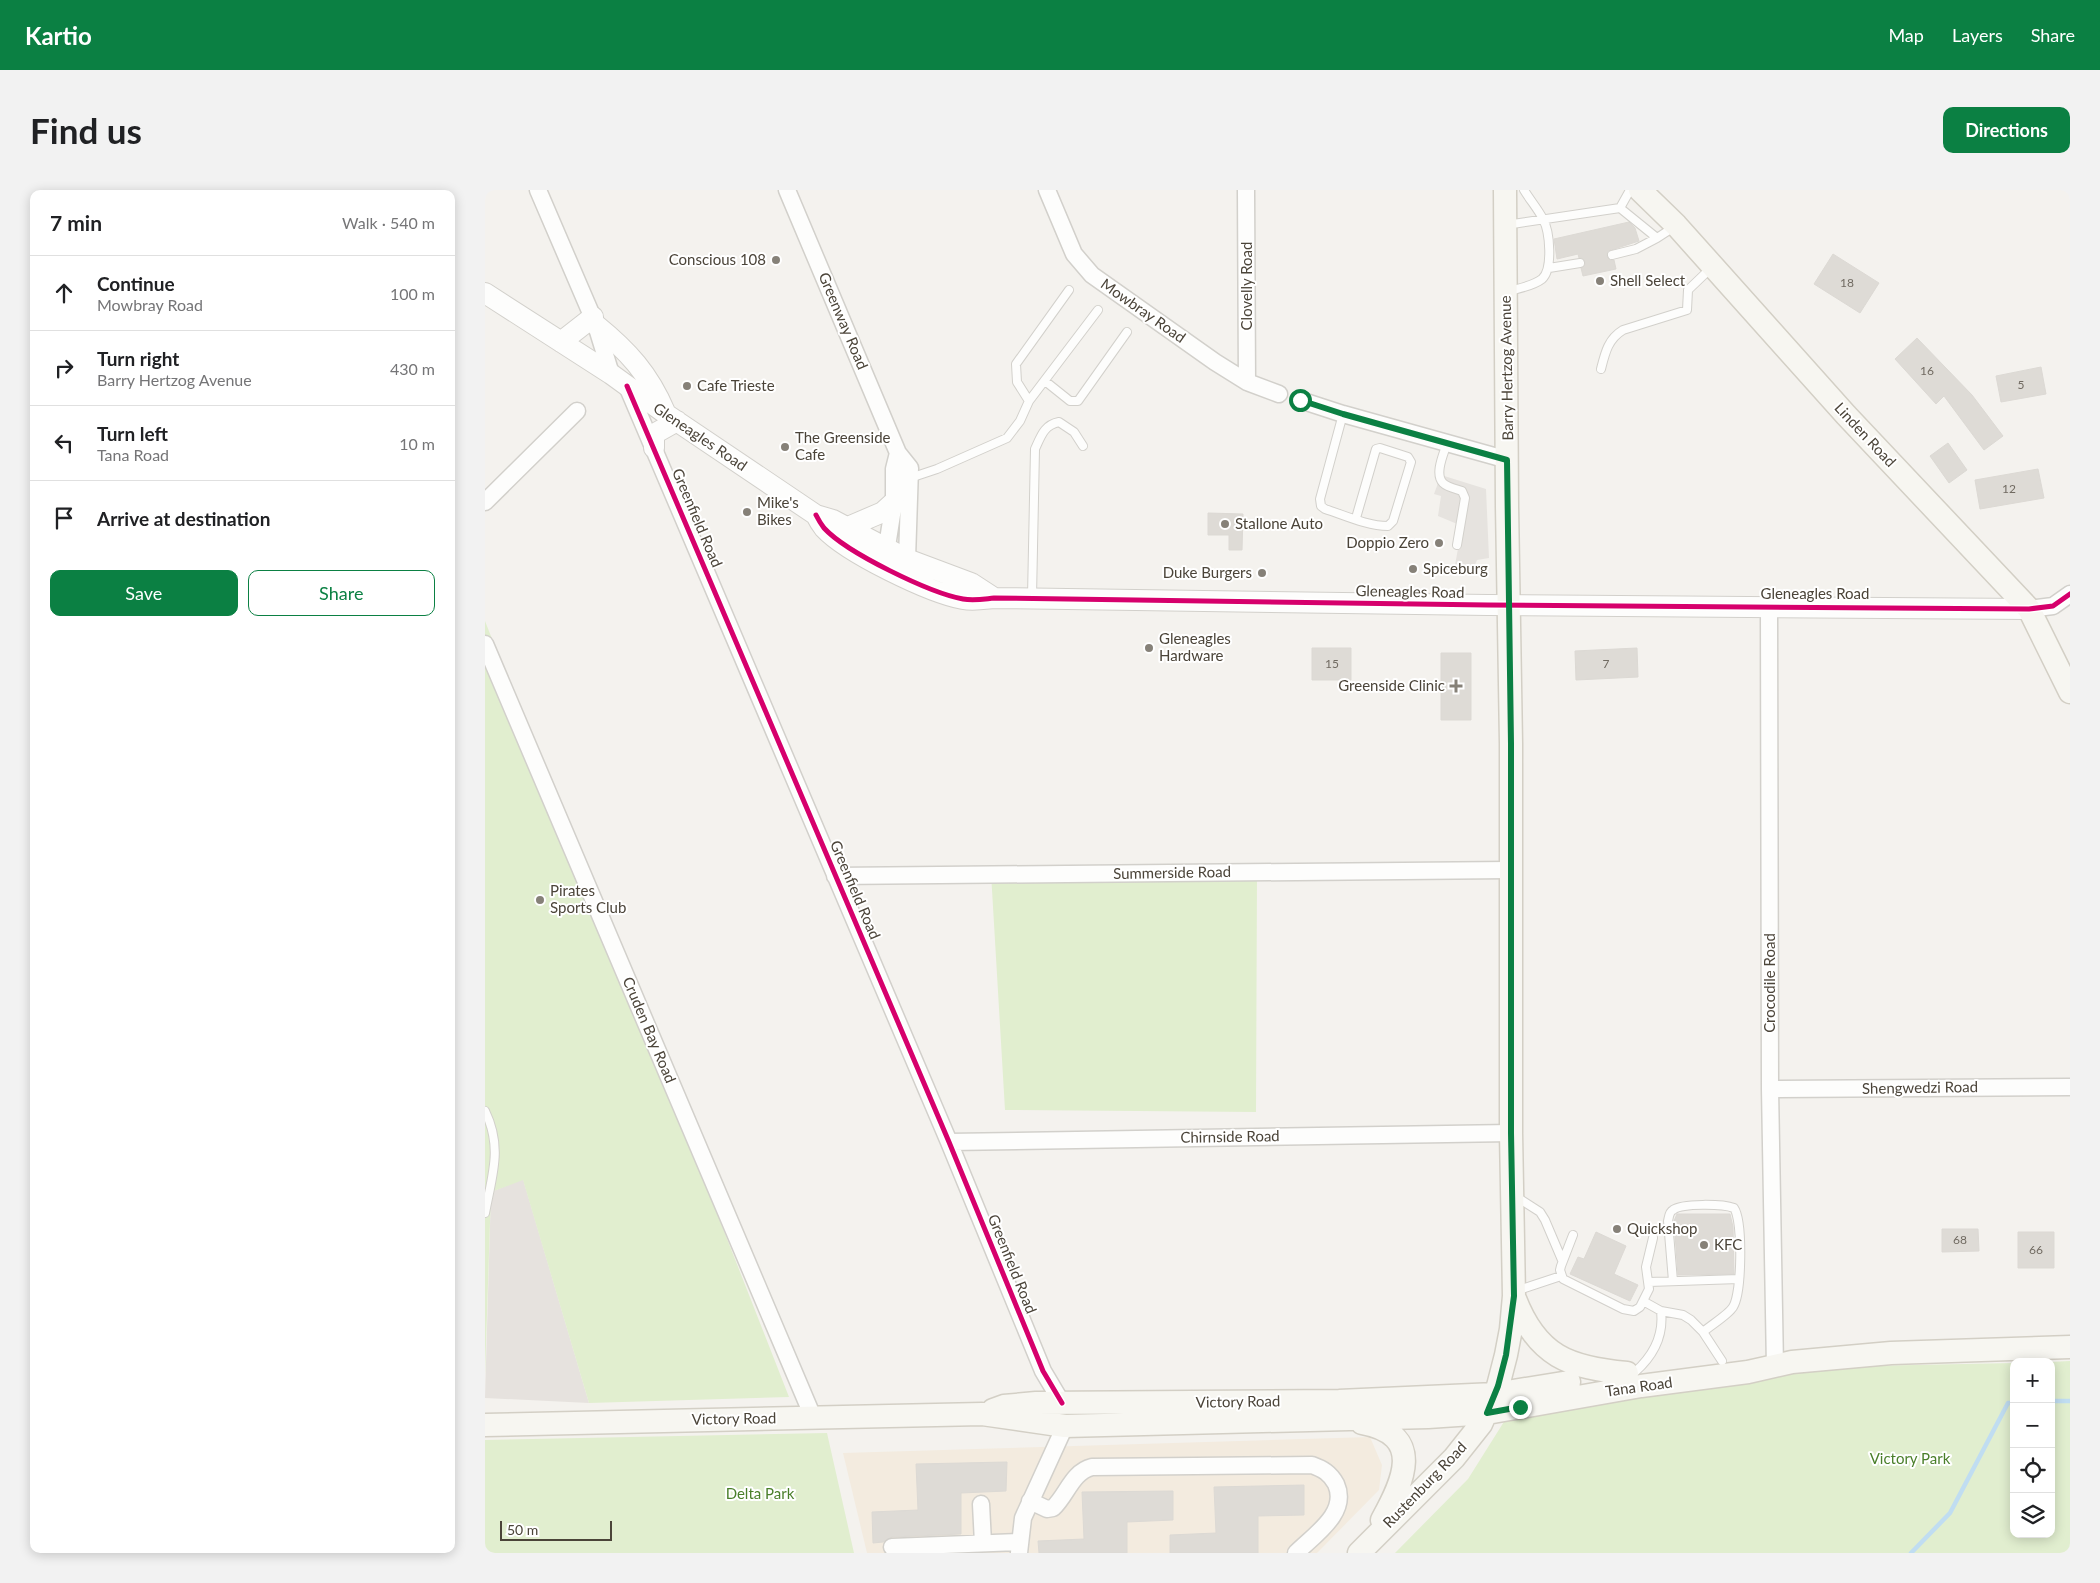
<!DOCTYPE html>
<html lang="en">
<head>
<meta charset="utf-8">
<style>
  :root { --surface:#fff; --page:#f2f2f2; --text:#202124; --muted:#757577; --line:#e0e0e0; --accent:#0b8043 }
  body { margin:0; font-family:Lato,sans-serif; background:var(--page); color:var(--text) }
  .controls { position:absolute; right:15px; bottom:15px; display:grid; overflow:hidden; border-radius:10px; box-shadow:0 2px 12px #0003 }
  .controls button { width:45px; height:45px; display:grid; place-items:center; padding:0; border:0; border-bottom:1px solid var(--line); background:var(--surface); color:var(--text); font:25px sans-serif }
  .scale { position:absolute; left:15px; bottom:12px; width:112px; box-sizing:border-box; padding-left:5px; border:2px solid #4b4439; border-top:0; font-size:14px; line-height:18px; white-space:nowrap; color:#4b4439; -webkit-text-stroke:4px #fff; paint-order:stroke }
  .stop { position:absolute; width:15px; height:15px; margin:-11px; border:4px solid #0b8043; border-radius:50%; background:#fff }
  .stop.end { background:#0b8043; border-color:#fff; box-shadow:0 1px 5px #0008 }
  .list { margin:0; padding:0; list-style:none }
  h2 { display:flex; justify-content:space-between; align-items:center; height:65px; margin:0; padding:0 20px; font-size:21px }
  h2 small { font-size:16px; font-weight:400; color:var(--muted) }
  .list li { display:grid; grid-template-columns:32px 1fr auto; gap:15px; align-items:center; box-sizing:border-box; height:75px; padding:0 20px; border-top:1px solid var(--line) }
  .list b { display:block; font-size:19px; white-space:nowrap }
  .list p { margin:0; font-size:16px; white-space:nowrap; color:var(--muted) }
  .list em { font-size:16px; font-style:normal; color:var(--muted) }
  .actions { display:flex; gap:10px; padding:15px 20px }
  .actions a { flex:1; padding:11px 0; border:1px solid var(--accent); border-radius:10px; text-align:center; font-size:18px; color:var(--accent) }
  .actions .main { background:var(--accent); color:#fff }
  .icon { flex:none; width:28px; height:28px; fill:none; stroke:currentColor; stroke-width:2; stroke-linecap:round; stroke-linejoin:round }
  .map { position:relative; flex:none; width:1585px; height:1363px; overflow:hidden; border-radius:10px }
  header { display:flex; align-items:center; gap:30px; box-sizing:border-box; height:70px; padding:0 25px; background:var(--accent); color:#fff }
  header strong { font-size:24px }
  nav { display:flex; gap:28px; margin-inline-start:auto; font-size:18px }
  .intro { display:flex; align-items:center; justify-content:space-between; box-sizing:border-box; height:120px; padding:0 30px }
  h1 { margin:0; font-size:35px }
  .button { padding:12px 22px; border-radius:10px; background:var(--accent); color:#fff; font-size:18px; font-weight:700 }
  main { display:flex; gap:30px; padding:0 30px }
  aside { flex:1; background:var(--surface); border-radius:10px; box-shadow:0 2px 12px #0003 }
  .map>svg:first-child { display:block }
  .commercial { fill:#f3ebdf }
  .industrial { fill:#e6e2de }
  .green { fill:#e1eecf }
  .parking { fill:#e6e3df }
  .lines { fill:none; stroke-linecap:round; stroke-linejoin:round }
  .stream { stroke:#c0ddf1; stroke-width:4.5 }
  .building { fill:#dedbd6; stroke:#dcd9d4 }
  .service-casing { stroke:#d2d0cb; stroke-width:10 }
  .minor-casing { stroke:#d2d0cb; stroke-width:19 }
  .tertiary-casing { stroke:#d2d0cb; stroke-width:22 }
  .secondary-casing { stroke:#d3cfc5; stroke-width:25 }
  .service { stroke:#fdfdfc; stroke-width:8 }
  .minor { stroke:#fdfdfc; stroke-width:16 }
  .tertiary { stroke:#fdfdfc; stroke-width:20 }
  .secondary { stroke:#f7f6f1; stroke-width:22 }
  .cycleway-casing { stroke:#fff; stroke-width:8 }
  .cycleway { stroke:#d6006c; stroke-width:5 }
  .route { stroke:#0b8043; stroke-width:6 }
  .poi-dot { fill:#868178; stroke:#fff; stroke-width:2 }
  .labels { text-anchor:middle; stroke-width:4; stroke-linejoin:round; paint-order:stroke }
  .number-label { font-size:12px; fill:#706a61 }
  .poi-label { font-size:15px; fill:#4b4439; stroke:#fff; text-anchor:start }
  .street-label { font-size:15px; fill:#4b4439; stroke:#fff }
  .park-label { font-size:15px; fill:#4a7f2a; stroke:#fff }
</style>
</head>
<body>
<header>
<strong>Kartio</strong>
<nav><a>Map</a><a>Layers</a><a>Share</a></nav>
</header>
<div class="intro"><h1>Find us</h1><a class="button">Directions</a></div>
<main>
<aside>
<h2>7 min<small>Walk · 540 m</small></h2>
<ul class="list">
<li><svg class="icon" aria-label="ahead" viewBox="0 0 24 24"><path d="M12 20V5M6 11l6-6 6 6"/></svg><div><b>Continue</b><p>Mowbray Road</p></div><em>100 m</em></li>
<li><svg class="icon" aria-label="right" viewBox="0 0 24 24"><path d="M7 20v-9h11M14 6l5 5-5 5"/></svg><div><b>Turn right</b><p>Barry Hertzog Avenue</p></div><em>430 m</em></li>
<li><svg class="icon" aria-label="left" viewBox="0 0 24 24"><path d="M17 20v-9H6M10 6l-5 5 5 5"/></svg><div><b>Turn left</b><p>Tana Road</p></div><em>10 m</em></li>
<li><svg class="icon" aria-label="arrive" viewBox="0 0 24 24"><path d="M6 21V4h12l-3 4 3 4H6"/></svg><div><b>Arrive at destination</b></div></li>
</ul>
<div class="actions"><a class="main">Save</a><a>Share</a></div>
</aside>
<div class="map">
<svg width="1585" height="1363" viewBox="0 0 1585 1363">
  <rect width="100%" height="100%" fill="#f4f2ee"/>
  <path class="commercial" d="M885,1247L897,1275L894,1300L832,1363H382L358,1263Z"/>
  <path class="industrial" d="M38,989L104,1213L0,1208L6,1002Z"/>
  <path class="green" d="M0,431L304,1207L104,1213L38,990L6,1002L0,1185Z
    M506,683L772,686L771,922L520,920Z
    M1585,1171V1363H910L983,1289L1032,1211L1280,1178L1529,1173V1344H1566V1172Z
    M342,1243L369,1363H0V1250Z"/>
  <path class="parking" d="M956,285L1001,299L1004,368L992,370L986,384L969,381L977,336L953,326L956,306L949,304Z"/>
  <g class="lines">
    <path class="stream" d="M1566,1211H1585
      M1426,1363L1465,1323L1523,1213H1529"/>
  </g>
  <path class="building" d="M1144,32L1150,38L1154,51L1123,61L1122,67L1125,70H1129L1131,79L1098,86L1096,78L1100,75V72L1097,68H1094L1093,64L1072,69L1069,49Z
    M1348,64L1394,93L1375,123L1329,94Z
    M1432,148L1487,205L1518,246L1499,260L1459,206L1451,214L1410,169Z
    M1556,177L1561,204L1516,212L1511,186Z
    M1463,253L1482,280L1464,293L1445,266Z
    M1553,279L1559,308L1495,319L1490,290Z
    M723,323L758,324L757,360H744V345H723Z
    M827,458H866V490H827Z
    M1152,458L1153,487L1091,490L1090,461Z
    M956,463H986V530H956Z
    M1192,1024H1245L1248,1037L1249,1084L1193,1085L1189,1031Z
    M1457,1039H1493L1494,1061L1457,1062Z
    M1111,1042L1141,1056L1129,1084L1153,1095L1145,1111L1085,1084L1093,1067L1099,1069Z
    M1533,1042H1569V1078H1533Z
    M522,1272L521,1301L476,1303V1344L407,1347L398,1352L388,1353L387,1322L433,1320L431,1274Z
    M819,1295V1325L773,1326V1363H685V1345L731,1343L729,1297Z
    M688,1301V1330L642,1332V1363H554L553,1351L599,1349L597,1302Z"/>
  <g class="lines">
    <g class="service-casing">
      <path id="service" d="M1135,18L1145,0
        M1021,35L1135,18L1172,48L1189,37
        M1127,65L1151,59L1172,48
        M1064,78L1095,73
        M1024,101C1035,98 1048,96 1057,89C1068,79 1065,42 1058,29C1053,19 1045,10 1039,0
        M1116,179C1120,163 1123,149 1138,140L1202,120L1203,100L1226,78
        M560,191L585,211H593L642,142
        M544,211L613,120
        M858,224L835,309L836,316L840,319C859,325 882,336 903,336L908,331L926,272L923,267L895,258L891,259L871,328
        M962,253C959,263 949,284 958,293C962,297 971,299 977,301L980,308L972,355
        M425,288L452,279L522,248L535,231L544,211L532,192L531,174L584,100
        M547,407L550,259C556,246 559,235 574,232L589,242L598,256
        M0,921C18,958 7,985 0,1023
        M1030,1006L1055,1022L1060,1030L1077,1070
        M1088,1045L1076,1076L1075,1080L1078,1089L1138,1119L1149,1121L1155,1117L1164,1099L1161,1077L1168,1048
        M1188,1091L1183,1031C1184,1027 1184,1022 1188,1020C1197,1013 1238,1014 1249,1018C1258,1031 1257,1103 1248,1117C1243,1125 1226,1135 1218,1142
        M1164,1092L1254,1089
        M1031,1101L1076,1086
        M1158,1111L1176,1121L1198,1125L1206,1130L1218,1142L1237,1171
        M1150,1182C1168,1166 1179,1146 1176,1121"/>
    </g>
    <g class="minor-casing">
      <path id="minor" d="M53,0L111,135L126,184
        M302,0L413,263L425,278L422,369L419,379
        M562,0L589,64L607,85L730,172L762,192L794,204
        M761,0L762,192
        M142,196L464,952L558,1181L577,1213
        M815,210L858,224L1023,270
        M0,312L92,221
        M400,369L409,312V279L413,263
        M1284,416L1285,899L1290,1177
        M1544,419L1568,416L1585,404
        M0,454L328,1227
        M350,686L1024,680
        M1285,899L1585,897
        M464,952L1026,943
        M545,1311L562,1319L568,1318C582,1305 587,1282 607,1277L827,1275C838,1279 845,1283 851,1294C864,1323 829,1345 811,1363
        M496,1314L498,1353
        M407,1357L535,1352
        M534,1363L538,1328L580,1236"/>
    </g>
    <g class="tertiary-casing">
      <path id="tertiary" d="M0,103L126,184L181,224L331,325L348,330L422,369L486,393L509,408
        M111,135C143,161 164,184 180,222
        M76,152L108,127
        M169,258V244L192,231
        M331,325C333,329 336,334 339,338C362,363 445,403 478,409C489,411 499,409 509,408L1003,415L1544,419
        M363,337L398,322L409,312"/>
    </g>
    <g class="secondary-casing">
      <path id="secondary" d="M1155,0L1191,35L1361,225L1544,419L1585,502
        M1030,1109C1052,1166 1084,1178 1142,1183
        M508,1220L519,1216L551,1213L854,1211L1010,1204L1084,1192
        M877,1233C941,1245 918,1292 897,1330
        M0,1235L497,1224L580,1236L943,1227L1002,1223L1156,1196L1263,1182L1307,1172L1406,1163L1585,1157
        M874,1363L969,1268L996,1234L1013,1196L1021,1165L1026,1139L1029,1106L1026,943V553L1022,316L1020,0"/>
    </g>
    <use href="#service" class="service"/>
    <use href="#minor" class="minor"/>
    <use href="#tertiary" class="tertiary"/>
    <use href="#secondary" class="secondary"/>
    <g class="cycleway-casing">
      <path id="cycleway" d="M142,196L464,952L558,1181L577,1213
        M331,325C333,329 336,334 339,338C362,363 445,403 478,409C489,411 499,409 509,408L1003,415L1544,419L1568,416L1585,404"/>
    </g>
    <use href="#cycleway" class="cycleway"/>
  </g>
  <g class="lines">
    <path class="route" d="M815,210L858,224L1022,270L1026,553V943L1029,1106L1021,1165L1013,1196L1002,1223L1035,1217"/>
  </g>
  <g class="poi-dot">
    <circle cx="291" cy="70" r="5"/>
    <circle cx="1115" cy="91" r="5"/>
    <circle cx="202" cy="196" r="5"/>
    <circle cx="300" cy="257" r="5"/>
    <circle cx="262" cy="322" r="5"/>
    <circle cx="740" cy="334" r="5"/>
    <circle cx="954" cy="353" r="5"/>
    <circle cx="928" cy="379" r="5"/>
    <circle cx="777" cy="383" r="5"/>
    <circle cx="664" cy="458" r="5"/>
    <path d="M968.5 488.5h5v5h5v5h-5v5h-5v-5h-5v-5h5z"/>
    <circle cx="55" cy="710" r="5"/>
    <circle cx="1132" cy="1039" r="5"/>
    <circle cx="1219" cy="1055" r="5"/>
  </g>
  <g class="labels">
    <g class="number-label">
      <text x="1362" y="97">18</text>
      <text x="1442" y="185">16</text>
      <text x="1536" y="199">5</text>
      <text x="1524" y="303">12</text>
      <text x="847" y="478">15</text>
      <text x="1121" y="478">7</text>
      <text x="1475" y="1054">68</text>
      <text x="1551" y="1064">66</text>
    </g>
    <g class="poi-label">
      <text x="281" y="75" text-anchor="end">Conscious 108</text>
      <text x="1125" y="96">Shell Select</text>
      <text x="212" y="201">Cafe Trieste</text>
      <text x="310" y="253">The Greenside<tspan x="310" dy="17">Cafe</tspan></text>
      <text x="272" y="318">Mike's<tspan x="272" dy="17">Bikes</tspan></text>
      <text x="750" y="339">Stallone Auto</text>
      <text x="944" y="358" text-anchor="end">Doppio Zero</text>
      <text x="938" y="384">Spiceburg</text>
      <text x="767" y="388" text-anchor="end">Duke Burgers</text>
      <text x="674" y="454">Gleneagles<tspan x="674" dy="17">Hardware</tspan></text>
      <text x="960" y="501" text-anchor="end">Greenside Clinic</text>
      <text x="65" y="706">Pirates<tspan x="65" dy="17">Sports Club</tspan></text>
      <text x="1142" y="1044">Quickshop</text>
      <text x="1229" y="1060">KFC</text>
    </g>
    <g class="street-label">
      <text transform="translate(762 96) rotate(-90)" y="5">Clovelly Road</text>
      <text transform="translate(658 121) rotate(35)" y="5">Mowbray Road</text>
      <text transform="translate(358 131) rotate(67)" y="5">Greenway Road</text>
      <text transform="translate(1022 178) rotate(-91)" y="5">Barry Hertzog Avenue</text>
      <text transform="translate(1380 245) rotate(47)" y="5">Linden Road</text>
      <text transform="translate(215 247) rotate(34)" y="5">Gleneagles Road</text>
      <text transform="translate(212 328) rotate(67)" y="5">Greenfield Road</text>
      <text transform="translate(925 402) rotate(1)" y="5">Gleneagles Road</text>
      <text x="1330" y="409">Gleneagles Road</text>
      <text transform="translate(687 683) rotate(-1)" y="5">Summerside Road</text>
      <text transform="translate(370 700) rotate(67)" y="5">Greenfield Road</text>
      <text transform="translate(1285 793) rotate(-90)" y="5">Crocodile Road</text>
      <text transform="translate(164 840) rotate(67)" y="5">Cruden Bay Road</text>
      <text transform="translate(1435 898) rotate(-1)" y="5">Shengwedzi Road</text>
      <text transform="translate(745 947) rotate(-1)" y="5">Chirnside Road</text>
      <text transform="translate(527 1074) rotate(68)" y="5">Greenfield Road</text>
      <text transform="translate(1154 1197) rotate(-8)" y="5">Tana Road</text>
      <text transform="translate(753 1212) rotate(-1)" y="5">Victory Road</text>
      <text transform="translate(249 1229) rotate(-1)" y="5">Victory Road</text>
      <text transform="translate(940 1295) rotate(-46)" y="5">Rustenburg Road</text>
    </g>
    <g class="park-label">
      <text x="1425" y="1274">Victory Park</text>
      <text x="275" y="1309">Delta Park</text>
    </g>
  </g>
</svg>
<div class="controls">
<button>+</button>
<button>−</button>
<button><svg class="icon" aria-label="locate" viewBox="0 0 24 24"><circle cx="12" cy="12" r="6"/><path d="M12 2v4M12 18v4M2 12h4M18 12h4"/></svg></button>
<button><svg class="icon" aria-label="layers" viewBox="0 0 24 24"><path d="M12 4l9 5-9 5-9-5zM3 14l9 5 9-5"/></svg></button>
</div>
<div class="scale">50 m</div>
<div class="stop" style="left:815px;top:210px"></div>
<div class="stop end" style="left:1035px;top:1217px"></div>
</div>
</main>
</body>
</html>
